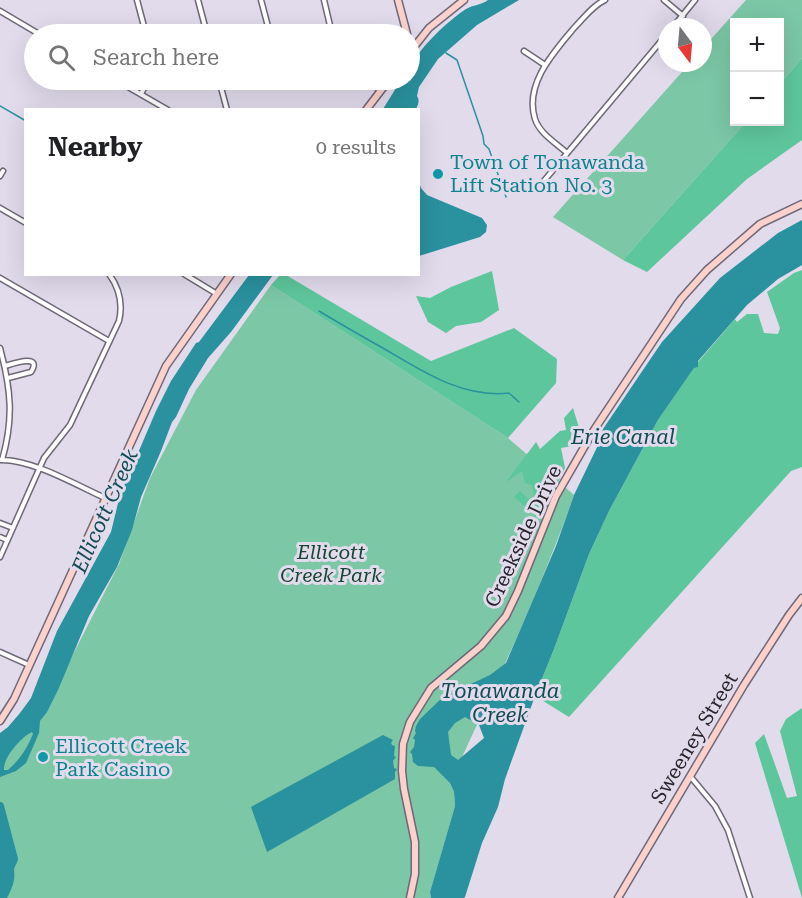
<!DOCTYPE html>
<html lang="en">
<head>
<meta charset="utf-8">
<style>
  :root { --surface:#fff; --page:#f6f6f6; --text:#202124; --muted:#757577; --line:#e0e0e0 }
  body { margin:0; font-family:"Roboto Serif",serif; background:var(--page); color:var(--text) }
  .controls { position:absolute; right:18px; top:18px; display:grid; overflow:hidden; border-radius:0px; box-shadow:0 6px 24px #0002 }
  .controls button { width:54px; height:54px; display:grid; place-items:center; padding:0; border:0; border-bottom:2px solid var(--line); background:var(--surface); color:var(--text); font:30px sans-serif }
  .compass { position:absolute; left:658px; top:18px; width:54px; height:54px; border-radius:50%; background:var(--surface); box-shadow:0 6px 24px #0002; rotate:164deg }
  .list { margin:0; padding:0; list-style:none }
  h2 { display:flex; justify-content:space-between; align-items:center; height:78px; margin:0; padding:0 24px; font-size:26px }
  h2 small { font-size:20px; font-weight:400; color:var(--muted) }
  .icon { flex:none; width:33px; height:33px; fill:none; stroke:currentColor; stroke-width:2; stroke-linecap:round; stroke-linejoin:round }
  .map { position:relative; flex:none; width:802px; height:898px; overflow:hidden }
  .search { position:absolute; background:var(--surface); box-shadow:0 6px 24px #0002; left:24px; top:24px; width:396px; height:66px; display:flex; align-items:center; gap:15px; box-sizing:border-box; padding:0 21px; border-radius:33px; color:var(--muted); font-size:22px }
  .panel { position:absolute; background:var(--surface); box-shadow:0 6px 24px #0002; left:24px; top:108px; width:396px; height:168px; border-radius:0px }
  .map>svg:first-child { display:block }
  .green { fill:#7bc7a6 }
  .forest { fill:#5ec69c }
  .water { fill:#2a919e; fill-rule:evenodd }
  .lines { fill:none; stroke-linecap:round; stroke-linejoin:round }
  .stream { stroke:#2a919e; stroke-width:1.5 }
  .river { stroke:#2a919e; stroke-width:8 }
  .street-casing { stroke:#6e6878; stroke-width:7 }
  .secondary-casing { stroke:#6e6878; stroke-width:9 }
  .street { stroke:#fff; stroke-width:4 }
  .secondary { stroke:#fcd1cc; stroke-width:6 }
  .culture-dot { fill:#0f9aa8; stroke:#e1dbec; stroke-width:2 }
  .labels { text-anchor:middle; stroke-width:6; stroke-linejoin:round; paint-order:stroke }
  .culture-label { font-size:20px; fill:#0d838f; stroke:#e1dbec; text-anchor:start }
  .street-label { font-size:20px; fill:#28252c; stroke:#e1dbec }
  .park-label { font-size:20px; font-style:italic; fill:#194634; stroke:#e1dbec }
  .water-label { font-size:21px; font-style:italic; fill:#124b53; stroke:#e1dbec }
</style>
</head>
<body>
<div class="map">
<svg width="802" height="898" viewBox="0 0 802 898">
  <rect width="100%" height="100%" fill="#e1dbec"/>
  <path class="green" d="M746,0H802V58L780,84V22H734V122H746L623,260L553,217L690,63H703V48Z
    M271,285L508,438L574,495C539,594 494,688 450,783L454,792L455,806L430,892L431,898H0V890L14,859L0,806V770L25,727L58,684L119,564L150,478L196,390Z"/>
  <path class="forest" d="M802,58V140L747,179L647,272L623,260L746,122H780V84Z
    M802,270V467L791,471L569,717L535,696L554,649L589,554L609,511L658,420L698,362L735,319L737,322L747,314H758L764,333L778,334L780,328L767,292L794,273Z
    M492,271L499,310L481,322L456,326L446,333L428,322L416,296L430,298L451,287Z
    M280,275H286L431,361L514,328L557,359L556,383L508,438L271,285Z
    M573,408L581,434L573,446L561,448L565,468L558,483L550,487L551,494L541,519L514,497L520,491L528,499L534,496L532,485L525,483L522,471L506,482L536,442L540,449L560,431L566,430L564,418Z
    M802,708V898L755,743L764,734L787,798L797,796L780,731L786,719Z"/>
  <path class="water" d="M488,0H519L477,25L438,59L419,87L417,96C420,100 418,105 416,109H383L401,80H410C410,75 409,70 411,66C420,47 449,20 466,9C473,5 481,5 488,0Z
    M418,180L421,188L427,195L482,218L487,225L486,232L480,237L419,256Z
    M802,220V265L778,279L747,305L698,361V367L694,368L658,420L609,511L589,554L554,649L535,696L505,779L498,807L482,843L465,897L464,898H431L430,892L455,806L454,792L450,783L434,767L418,766L413,762L412,754L410,752L414,747L415,740L413,738L416,733L415,731L416,726L420,719L443,697L490,675L506,663L556,546L574,495L601,439L603,429L662,342L720,278L778,233ZM465,717L479,725L484,738L458,760L451,755L448,732L455,723Z
    M249,275H273L231,332L208,358L189,389L176,417L172,422L161,451L141,497L132,530L117,567L89,616L58,690L47,712L40,721L39,733L26,763L16,771L0,777V733L8,727L20,713L31,698L57,631L111,532L120,495L156,411L171,381L196,343L199,342ZM32,732L33,734C26,750 21,758 8,770H4C3,758 21,737 32,732Z
    M383,735L393,740L391,743L392,745L395,746L394,756L396,757L393,761L394,768L397,769L395,772V779L267,852L251,807Z
    M0,815C9,823 16,867 14,880C13,886 10,892 7,898H0Z"/>
  <g class="lines">
    <path class="stream" d="M446,53L457,60L483,136L484,144L489,149L506,197
      M0,106L26,121
      M319,311C342,325 365,338 388,351C425,373 464,398 509,393L519,402"/>
    <path class="river" d="M0,806L14,859L0,890"/>
    <g class="street-casing">
      <path id="street" d="M137,0L146,34
        M198,0L207,34
        M261,0L270,34
        M324,0L332,34
        M664,0L683,16
        M0,11L39,34
        M673,27L695,0
        M524,51L545,65
        M116,80L168,110
        M219,80L227,110
        M367,80L381,91
        M141,94L148,80
        M567,153C556,143 540,134 535,119C524,84 554,52 574,28C584,18 592,6 605,0
        M0,176L3,171
        M543,182L667,34
        M0,208L26,223
        M184,274L217,294
        M0,278L109,341
        M0,348C11,389 14,419 2,460
        M5,366C12,364 43,353 31,372L8,378
        M0,460C32,459 76,485 105,498
        M0,523L13,528
        M0,537L7,540
        M0,557L44,458L70,425L119,321C123,304 120,289 109,274
        M0,652L29,665
        M690,776L715,806L728,830L750,898"/>
    </g>
    <g class="secondary-casing">
      <path id="secondary" d="M398,0L407,34
        M410,52L429,28L464,0
        M366,110L389,80
        M0,721L14,699L166,366L231,274
        M410,898L415,874V842L404,789L402,771L403,744L410,722L431,688L481,646L506,616L518,591L556,496L594,430L681,299L707,270L760,224L802,204
        M618,898L744,685L789,615L802,598"/>
    </g>
    <use href="#street" class="street"/>
    <use href="#secondary" class="secondary"/>
  </g>
  <g class="culture-dot">
    <circle cx="438" cy="174" r="6"/>
    <circle cx="43" cy="757" r="6"/>
  </g>
  <g class="labels">
    <g class="culture-label">
      <text x="450" y="169">Town of Tonawanda<tspan x="450" dy="23">Lift Station No. 3</tspan></text>
      <text x="55" y="753">Ellicott Creek<tspan x="55" dy="23">Park Casino</tspan></text>
    </g>
    <g class="street-label">
      <text transform="translate(523 536) rotate(-65)" y="7">Creekside Drive</text>
      <text transform="translate(694 738) rotate(-59)" y="7">Sweeney Street</text>
    </g>
    <g class="park-label">
      <text x="331" y="559">Ellicott<tspan x="331" dy="23">Creek Park</tspan></text>
    </g>
    <g class="water-label">
      <text x="623" y="444">Erie Canal</text>
      <text transform="translate(105 511) rotate(-66)" y="7">Ellicott Creek</text>
      <text x="500" y="698">Tonawanda<tspan x="500" dy="24">Creek</tspan></text>
    </g>
  </g>
</svg>
<div class="controls">
<button>+</button>
<button>−</button>
</div>
<svg class="compass" viewBox="-18 -18 36 36"><path d="M0-13l5 13h-10z" fill="#e53935"/><path d="M0 13l5-13h-10z" fill="#757577"/></svg>
<div class="search"><svg class="icon" aria-label="search" viewBox="0 0 24 24"><circle cx="10" cy="10" r="6"/><path d="M15 15l6 6"/></svg>Search here</div>
<section class="panel">
<h2>Nearby<small>0 results</small></h2>
<ul class="list">
</ul>
</section>
</div>
</body>
</html>
